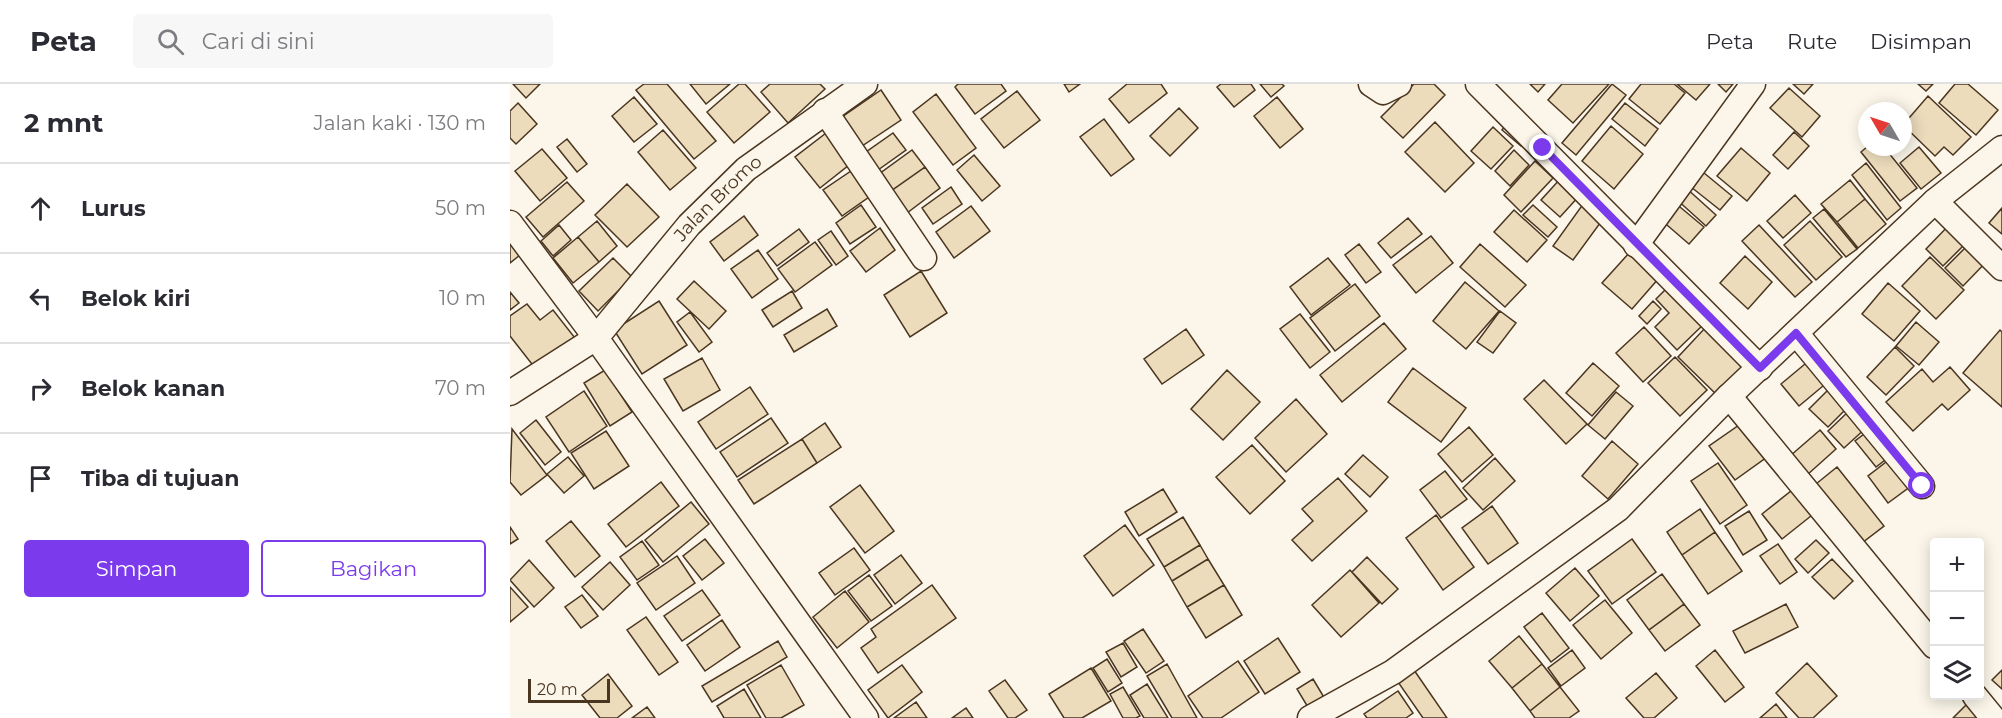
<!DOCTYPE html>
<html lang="id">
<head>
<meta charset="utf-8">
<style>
  :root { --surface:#fff; --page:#f7f7f7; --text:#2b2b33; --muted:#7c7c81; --line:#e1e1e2; --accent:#7c3aed }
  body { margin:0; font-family:Montserrat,sans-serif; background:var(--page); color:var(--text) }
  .controls { position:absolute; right:18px; bottom:18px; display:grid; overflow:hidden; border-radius:6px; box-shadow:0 3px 15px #0003 }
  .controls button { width:54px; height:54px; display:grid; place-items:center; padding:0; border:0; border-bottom:2px solid var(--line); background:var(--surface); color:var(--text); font:30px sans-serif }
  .compass { position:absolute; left:1348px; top:18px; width:54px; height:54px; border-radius:50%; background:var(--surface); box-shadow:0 3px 15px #0003; rotate:309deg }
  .scale { position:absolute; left:18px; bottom:15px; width:82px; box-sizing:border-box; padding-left:6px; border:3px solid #4a3520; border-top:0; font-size:16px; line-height:21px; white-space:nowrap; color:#4a3520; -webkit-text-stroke:4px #fbf6e9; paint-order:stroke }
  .stop { position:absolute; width:18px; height:18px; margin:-14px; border:4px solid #7c3aed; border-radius:50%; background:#fff }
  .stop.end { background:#7c3aed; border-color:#fff; box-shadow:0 2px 6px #0008 }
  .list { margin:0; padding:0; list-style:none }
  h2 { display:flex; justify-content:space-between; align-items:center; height:78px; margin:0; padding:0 24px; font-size:26px }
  h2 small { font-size:20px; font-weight:400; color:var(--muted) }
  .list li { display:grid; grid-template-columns:39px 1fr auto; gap:18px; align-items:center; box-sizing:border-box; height:90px; padding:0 24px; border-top:2px solid var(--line) }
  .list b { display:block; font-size:22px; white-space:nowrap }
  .list em { font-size:20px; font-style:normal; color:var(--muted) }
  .actions { display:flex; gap:12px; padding:18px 24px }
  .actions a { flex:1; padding:14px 0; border:2px solid var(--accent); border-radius:6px; text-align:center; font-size:21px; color:var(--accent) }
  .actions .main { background:var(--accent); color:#fff }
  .icon { flex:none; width:33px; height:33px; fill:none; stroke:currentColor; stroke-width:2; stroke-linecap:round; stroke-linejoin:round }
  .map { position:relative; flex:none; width:1492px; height:634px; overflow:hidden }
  header { display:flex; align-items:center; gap:36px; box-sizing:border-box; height:84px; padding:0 30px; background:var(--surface); border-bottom:2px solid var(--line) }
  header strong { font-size:28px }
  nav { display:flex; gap:33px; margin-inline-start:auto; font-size:21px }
  .search { width:420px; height:54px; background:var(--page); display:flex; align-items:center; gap:15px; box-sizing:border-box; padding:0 21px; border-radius:6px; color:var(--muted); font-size:22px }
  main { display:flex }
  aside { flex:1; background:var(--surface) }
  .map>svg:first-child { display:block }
  .building { fill:#ecdcbc; stroke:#4a3520; stroke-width:1.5 }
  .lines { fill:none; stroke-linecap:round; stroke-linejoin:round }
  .minor-casing { stroke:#4a3520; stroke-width:27 }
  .minor { stroke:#fbf6e9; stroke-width:24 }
  .route { stroke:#7c3aed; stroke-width:8 }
  .labels { text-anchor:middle; stroke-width:4.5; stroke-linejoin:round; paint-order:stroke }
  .street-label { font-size:18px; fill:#4a3520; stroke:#fbf6e9 }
</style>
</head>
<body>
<header>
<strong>Peta</strong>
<div class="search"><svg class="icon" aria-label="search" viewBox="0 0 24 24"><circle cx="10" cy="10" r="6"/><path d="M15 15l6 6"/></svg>Cari di sini</div>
<nav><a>Peta</a><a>Rute</a><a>Disimpan</a></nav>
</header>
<main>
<aside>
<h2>2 mnt<small>Jalan kaki · 130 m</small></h2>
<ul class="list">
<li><svg class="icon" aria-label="ahead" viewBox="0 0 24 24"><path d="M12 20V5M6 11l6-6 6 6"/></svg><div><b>Lurus</b></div><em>50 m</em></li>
<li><svg class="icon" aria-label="left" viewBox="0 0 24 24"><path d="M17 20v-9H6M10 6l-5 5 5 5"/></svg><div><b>Belok kiri</b></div><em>10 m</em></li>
<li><svg class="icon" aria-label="right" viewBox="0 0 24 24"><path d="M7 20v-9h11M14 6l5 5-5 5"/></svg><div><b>Belok kanan</b></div><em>70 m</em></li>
<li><svg class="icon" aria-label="arrive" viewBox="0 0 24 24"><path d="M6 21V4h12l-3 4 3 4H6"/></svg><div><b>Tiba di tujuan</b></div></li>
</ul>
<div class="actions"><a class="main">Simpan</a><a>Bagikan</a></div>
</aside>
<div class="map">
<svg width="1492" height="634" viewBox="0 0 1492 634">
  <rect width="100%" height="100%" fill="#fbf6e9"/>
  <path class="building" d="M3,0H30L16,14Z
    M134,0H157L206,57L184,75L126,6Z
    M180,0H220L196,20Z
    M229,0H235L260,28L224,59L197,28Z
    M260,0H310L315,5L278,39L251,8Z
    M448,0H491L496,7L465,30L445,3Z
    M554,0H570L559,8Z
    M617,0H651L657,9L619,39L599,15Z
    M711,0H741L745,6L724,23L707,3Z
    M750,0H772L774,2L761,13Z
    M904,0H924L935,11L893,54L871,33Z
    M1020,0H1035L1028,8Z
    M1052,0H1099L1063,39L1038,16Z
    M1102,0L1116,11L1066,71L1052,59Z
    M1131,0H1164L1175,9L1150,40L1119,15Z
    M1167,0H1200L1186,16Z
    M1208,0H1223L1216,8Z
    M1283,0H1303L1294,10Z
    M1408,0H1423L1416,7Z
    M1445,0H1458L1488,26L1466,51L1429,19Z
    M1279,4L1310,32L1292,53L1260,24Z
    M371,6L391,36L352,62L332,33Z
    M507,7L530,36L494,64L471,35Z
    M426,10L466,64L443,81L403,28Z
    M1418,12L1461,53L1443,71L1434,63L1425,72L1393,41Z
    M124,13L147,40L124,58L102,32Z
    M767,13L793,45L770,64L744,32Z
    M8,19L27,40L6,60L0,54V27Z
    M1115,19L1148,45L1135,62L1102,35Z
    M669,24L688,44L660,72L640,52Z
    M594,35L624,75L601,92L570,53Z
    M1000,35L1020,52L1011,62L992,46Z
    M925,38L964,79L935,108L895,68Z
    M1101,42L1133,70L1104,105L1072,77Z
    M983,43L1003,62L981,85L961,67Z
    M153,46L186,84L160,106L128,68Z
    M320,46L344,77L310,104L285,73Z
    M1284,48L1299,62L1278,85L1263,71Z
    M383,49L396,66L368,86L356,68Z
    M57,55L77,80L67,88L47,63Z
    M1357,63H1374L1407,104L1390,117L1351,68Z
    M1409,63L1431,89L1411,105L1390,79Z
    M1231,64L1260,89L1237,117L1207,92Z
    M32,65L57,94L30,117L5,87Z
    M402,66L415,83L381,107L369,90Z
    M1004,66L1019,81L1000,102L985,87Z
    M464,71L490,102L472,117L447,86Z
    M1025,77L1043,94L1011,128L994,111Z
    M1356,79L1391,124L1377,136L1342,91Z
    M415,83L430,104L397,129L381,107Z
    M1188,84L1222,112L1210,126L1176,99Z
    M341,87L359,113L332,132L313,106Z
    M1051,94L1070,111L1050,133L1031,116Z
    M1340,96L1355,115L1327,138L1311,120Z
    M57,98L74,117L33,153L16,133Z
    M117,100L149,133L117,163L85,131Z
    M441,103L452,120L423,140L412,124Z
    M1175,103L1206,131L1196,142L1165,114Z
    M1285,111L1301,129L1273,154L1257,137Z
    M1355,115L1376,140L1348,164L1327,138Z
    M1076,116L1096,131L1063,176L1043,162Z
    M1164,118L1194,143L1179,160L1150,135Z
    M351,121L366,143L340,160L326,139Z
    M1023,121L1047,143L1038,153L1013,131Z
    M461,122L480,147L444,174L426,148Z
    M1492,124V150L1479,139Z
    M1314,125L1347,165L1336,173L1303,134Z
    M1004,126L1037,156L1017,178L984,148Z
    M234,132L248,151L214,177L200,158Z
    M898,134L912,150L881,174L868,159Z
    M87,137L107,162L89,178L68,153Z
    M1300,137L1332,173L1306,196L1274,161Z
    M1442,138L1460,155L1433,182L1416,165Z
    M49,141L61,156L43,172L31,157Z
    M1249,141L1302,198L1285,213L1232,157Z
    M370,144L385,166L356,188L340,167Z
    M289,145L299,158L267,182L257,169Z
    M321,147L338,172L326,181L308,156Z
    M921,152L943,179L906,209L883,181Z
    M68,153L89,178L63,199L43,174Z
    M1463,156L1481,173L1453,202L1435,184Z
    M305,158L322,181L285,208L268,185Z
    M0,159L10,171L0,179Z
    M849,160L871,188L856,199L835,171Z
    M970,160L1016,201L995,223L950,183Z
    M248,166L268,195L242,214L221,185Z
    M1120,168L1149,194L1122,225L1092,199Z
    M1235,172L1262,198L1238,225L1210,199Z
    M1420,173L1454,206L1426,235L1392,202Z
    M103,174L122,193L88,227L69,207Z
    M818,174L840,201L801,231L780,203Z
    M411,187L437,229L400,253L374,211Z
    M184,197L216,227L199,245L167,215Z
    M955,198L989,227L956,265L923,237Z
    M1378,199L1410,227L1384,257L1352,230Z
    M845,200L870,232L825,267L800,234Z
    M1160,201L1196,238L1167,266L1145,243L1159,229L1146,215Z
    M282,207L292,224L263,243L252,226Z
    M0,208L9,219L0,226Z
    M149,217L177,261L132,290L104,246Z
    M1143,217L1151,225L1137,240L1129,232Z
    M17,220L30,236L43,226L65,254L25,284L0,252V232Z
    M317,225L327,242L284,268L274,251Z
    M990,227L1006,239L983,269L967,258Z
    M180,228L202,258L189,268L167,238Z
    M790,230L820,268L800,284L770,245Z
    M1406,238L1429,258L1409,281L1386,262Z
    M874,239L896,265L832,318L810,291Z
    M1134,243L1161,272L1133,298L1106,269Z
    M1196,243L1240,285L1211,315L1168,273Z
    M676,245L694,271L652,300L634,275Z
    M1490,246L1492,248V323L1453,289Z
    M1385,263L1404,282L1376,311L1357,293Z
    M1165,273L1197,306L1170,332L1138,299Z
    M192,274L210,306L173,327L154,295Z
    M1301,275L1319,297L1289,322L1271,300Z
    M1083,279L1109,302L1082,332L1056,309Z
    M1440,283L1460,306L1438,326L1432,320L1403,347L1376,318L1412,285L1423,298Z
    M903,284L956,324L931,358L878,318Z
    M95,286L122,328L100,342L74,299Z
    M717,286L750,318L713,356L681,325Z
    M1034,296L1077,340L1056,360L1014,315Z
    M240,303L258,330L206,365L188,338Z
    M1321,303L1339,322L1318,343L1299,325Z
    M74,307L97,342L59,368L36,333Z
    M1106,308L1123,322L1095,355L1078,341Z
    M786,315L817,350L776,388L745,354Z
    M1341,325L1357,343L1334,364L1318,347Z
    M261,334L278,359L227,393L210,368Z
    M26,336L51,368L35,381L10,349Z
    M315,339L331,363L307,379L292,355Z
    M1232,339L1257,373L1225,396L1199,362Z
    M959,343L983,371L952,398L928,370Z
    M2,345L37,391L11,411L0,398Z
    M1310,346L1326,365L1297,391L1280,372Z
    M96,347L119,382L84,405L61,369Z
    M1358,347L1379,373L1366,383L1345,357Z
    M292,355L307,379L244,420L228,396Z
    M1102,357L1128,380L1098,415L1072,392Z
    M742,361L775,397L740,430L706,393Z
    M853,371L878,393L860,413L835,390Z
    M58,373L74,392L54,409L37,390Z
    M985,374L1005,397L973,426L953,404Z
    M1380,375L1401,402L1378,419L1358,392Z
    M1208,379L1237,421L1210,440L1181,397Z
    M1327,383L1374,442L1348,462L1301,404Z
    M935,387L957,415L931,434L910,406Z
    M828,394L857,427L802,477L782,456L803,437L792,425Z
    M151,398L169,422L116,463L98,440Z
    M350,401L384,447L355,469L320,423Z
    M1286,403L1306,428L1272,455L1252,430Z
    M653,405L667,428L629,452L615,428Z
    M181,418L199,440L153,478L135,456Z
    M982,422L1008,459L978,480L952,444Z
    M1190,425L1205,448L1172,471L1157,448Z
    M1239,427L1257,456L1233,471L1215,442Z
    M926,431L964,483L933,506L896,454Z
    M673,433L690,461L654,483L637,455Z
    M61,437L90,472L65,493L36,457Z
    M615,441L644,481L603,512L574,472Z
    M0,443L8,455L0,460Z
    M1205,448L1232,487L1198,510L1172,471Z
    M195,455L214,479L192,496L173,472Z
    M1122,455L1146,488L1102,520L1078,487Z
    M1306,456L1319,469L1298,489L1285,475Z
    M132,457L149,481L127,496L110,473Z
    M1268,460L1287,488L1270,500L1250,472Z
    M690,461L698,475L662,497L654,483Z
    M344,464L360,486L325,511L309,489Z
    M391,471L412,499L385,520L364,491Z
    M167,472L185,499L146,526L127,499Z
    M857,473L888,505L872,520L842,488Z
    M698,475L714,501L677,523L662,497Z
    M1322,475L1343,497L1324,515L1302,493Z
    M19,476L44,504L24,523L0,496Z
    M100,478L120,501L93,526L72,503Z
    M1065,484L1089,512L1060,537L1036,509Z
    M840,486L869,519L831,553L802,521Z
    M1152,490L1174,520L1139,546L1117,516Z
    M359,491L382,522L361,537L338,507Z
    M422,501L446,534L368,589L351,564L366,553L361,545Z
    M714,501L732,531L696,554L677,523Z
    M0,503L18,523L0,538Z
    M192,506L210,531L172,557L154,532Z
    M335,507L359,538L327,564L303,533Z
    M72,511L88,532L71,544L55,523Z
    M1095,516L1122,549L1091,575L1063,541Z
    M1174,520L1190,541L1155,567L1139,546Z
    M1276,520L1288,543L1235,569L1223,547Z
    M1032,529L1059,564L1041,578L1014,543Z
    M136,533L168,578L149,591L117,546Z
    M212,536L230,563L195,587L177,561Z
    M633,545L654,577L636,589L614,557Z
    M1009,552L1032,580L1002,604L979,577Z
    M768,554L790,588L755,610L734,577Z
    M268,557L277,573L202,618L192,602Z
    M613,559L627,583L611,593L596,568Z
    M1062,566L1075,584L1051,602L1038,584Z
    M1205,566L1234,603L1215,618L1186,582Z
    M597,575L612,599L598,608L583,584Z
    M728,577L749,608L711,634H693L678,612Z
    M1297,579L1327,612L1303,634H1289L1266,609Z
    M657,580L687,634H662L637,592Z
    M1032,580L1050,603L1020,627L1002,604Z
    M271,581L294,621L271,634H256L237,601Z
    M392,581L412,608L378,634L358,606Z
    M581,584L601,617L572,634H554L539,610Z
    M904,586L937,634H913L888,598Z
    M1492,586V605L1482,596Z
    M1146,589L1167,614L1144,634H1134L1116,614Z
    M98,590L122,622L107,634H90L72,611Z
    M803,595L815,615L799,625L787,605Z
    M495,596L517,626L505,634H498L479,607Z
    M637,600L658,634H634L620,611Z
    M613,603L630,632L626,634H613L600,610Z
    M1050,603L1069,627L1059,634H1025L1020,627Z
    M234,605L251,634H214L207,622Z
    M888,607L903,629L896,634H857L854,630Z
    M406,618L417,634H384Z
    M1459,618L1475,634H1443Z
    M1266,620L1277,634H1250Z
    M137,623L145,634H122Z
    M456,624L463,634H442Z"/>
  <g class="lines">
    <g class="minor-casing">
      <g id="minor">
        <path d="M861,0L873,8L889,0"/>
        <path d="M968,0L1250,284"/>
        <path d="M315,27L414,174"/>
        <path d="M1425,117L1492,184"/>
        <path d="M0,139L86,254L356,634"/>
        <path d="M1126,161L1243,0"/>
        <path d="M1286,249L1412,402"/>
        <path id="s1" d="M0,309L86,254L179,141L236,85L355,0"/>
        <path d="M1219,312L1424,562"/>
        <path d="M1465,612L1483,634"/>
        <path d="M800,634L883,588L1108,425L1219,312L1425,117L1492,64"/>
      </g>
    </g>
    <use href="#minor" class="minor"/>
  </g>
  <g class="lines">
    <path class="route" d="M1033,64L1250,284L1286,249L1412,402"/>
  </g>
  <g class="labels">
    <g class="street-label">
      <text dy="6" stroke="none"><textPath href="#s1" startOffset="288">Jalan Bromo</textPath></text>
    </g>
  </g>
</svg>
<div class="controls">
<button>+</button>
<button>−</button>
<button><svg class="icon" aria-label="layers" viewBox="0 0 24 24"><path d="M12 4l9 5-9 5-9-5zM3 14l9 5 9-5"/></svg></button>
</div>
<svg class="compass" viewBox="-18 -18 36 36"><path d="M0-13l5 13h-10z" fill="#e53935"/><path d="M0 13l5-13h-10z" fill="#7c7c81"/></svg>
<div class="scale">20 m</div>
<div class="stop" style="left:1412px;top:402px"></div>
<div class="stop end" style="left:1033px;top:64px"></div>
</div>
</main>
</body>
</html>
